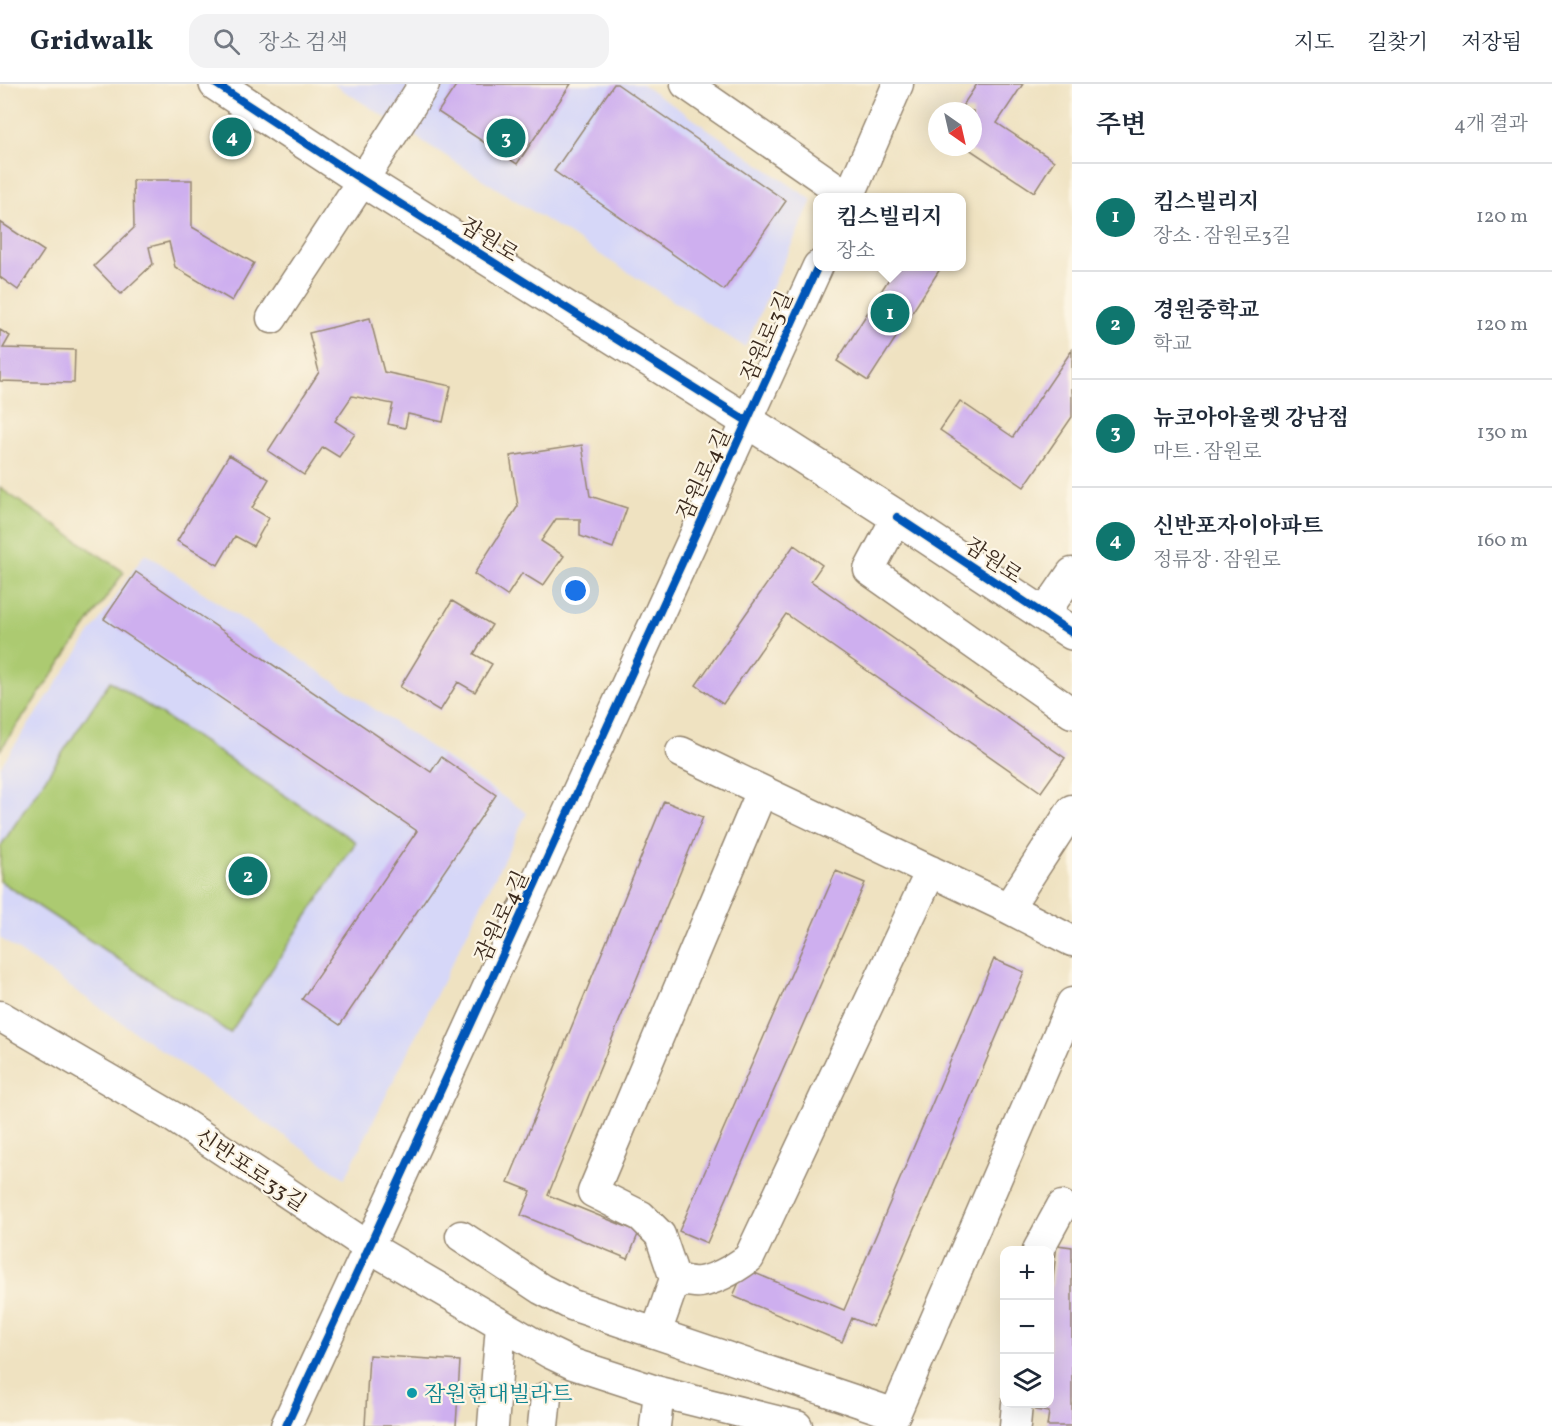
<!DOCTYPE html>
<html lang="ko">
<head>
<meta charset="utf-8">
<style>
  :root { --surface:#fff; --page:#f2f2f3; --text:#1f2937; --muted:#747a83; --line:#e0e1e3; --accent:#0f766e }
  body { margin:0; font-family:Vollkorn,"Noto Serif KR",serif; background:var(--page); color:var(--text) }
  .controls { position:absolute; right:18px; bottom:18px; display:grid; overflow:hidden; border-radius:12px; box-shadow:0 6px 24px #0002 }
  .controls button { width:54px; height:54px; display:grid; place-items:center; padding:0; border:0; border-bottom:2px solid var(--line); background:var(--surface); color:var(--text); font:30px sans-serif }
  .compass { position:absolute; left:928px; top:18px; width:54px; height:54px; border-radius:50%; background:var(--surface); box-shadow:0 6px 24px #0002; rotate:146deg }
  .you { position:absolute; left:576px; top:507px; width:21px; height:21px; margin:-15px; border:4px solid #fff; border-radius:50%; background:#1a73e8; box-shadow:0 0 0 9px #1a73e833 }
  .badge { display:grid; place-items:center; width:39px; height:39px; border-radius:50%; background:var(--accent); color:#fff; font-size:20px; font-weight:700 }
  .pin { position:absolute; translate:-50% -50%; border:3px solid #fff; box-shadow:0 2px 6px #0006 }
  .popup { position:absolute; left:813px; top:109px; width:153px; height:78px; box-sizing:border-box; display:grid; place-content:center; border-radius:12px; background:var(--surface); filter:drop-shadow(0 2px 4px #0005); font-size:20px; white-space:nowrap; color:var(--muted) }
  .popup b { font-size:22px; color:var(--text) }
  .popup::after { content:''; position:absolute; left:50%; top:100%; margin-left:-12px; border:12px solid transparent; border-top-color:var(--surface) }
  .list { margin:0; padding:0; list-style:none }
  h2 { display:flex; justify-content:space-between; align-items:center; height:78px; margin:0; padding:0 24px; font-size:26px }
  h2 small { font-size:20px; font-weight:400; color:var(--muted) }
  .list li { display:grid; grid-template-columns:39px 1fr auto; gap:18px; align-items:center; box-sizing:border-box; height:108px; padding:0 24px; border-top:2px solid var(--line) }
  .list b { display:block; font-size:22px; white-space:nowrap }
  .list p { margin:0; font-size:20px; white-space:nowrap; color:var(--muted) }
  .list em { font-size:20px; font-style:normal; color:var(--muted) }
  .icon { flex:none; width:33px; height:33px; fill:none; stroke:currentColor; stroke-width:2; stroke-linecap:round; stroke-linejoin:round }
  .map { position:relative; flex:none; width:1072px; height:1342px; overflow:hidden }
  header { display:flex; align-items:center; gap:36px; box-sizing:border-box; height:84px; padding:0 30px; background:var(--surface); border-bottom:2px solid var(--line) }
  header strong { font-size:28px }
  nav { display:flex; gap:33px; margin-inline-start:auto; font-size:21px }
  .search { width:420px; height:54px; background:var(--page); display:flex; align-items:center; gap:15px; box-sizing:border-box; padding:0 21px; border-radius:18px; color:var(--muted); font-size:22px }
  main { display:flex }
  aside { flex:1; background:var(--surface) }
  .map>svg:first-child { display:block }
  .built { fill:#d6d7f8 }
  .green { fill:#acca71; stroke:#747a48; stroke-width:1.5 }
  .building { fill:#ceafef }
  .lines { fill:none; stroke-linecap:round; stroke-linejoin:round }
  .minor-casing { stroke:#958670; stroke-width:33 }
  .major-casing { stroke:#958670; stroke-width:36 }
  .minor { stroke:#fff; stroke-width:30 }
  .major { stroke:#fff; stroke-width:33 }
  .cycleway-casing { stroke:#fcf5e5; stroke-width:11 }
  .cycleway { stroke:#0057b8; stroke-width:8 }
  .culture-dot { fill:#0f9aa8; stroke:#fcf5e5; stroke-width:2 }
  .labels { text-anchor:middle; stroke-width:4.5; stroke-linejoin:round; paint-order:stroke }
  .street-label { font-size:22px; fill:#3b2a1e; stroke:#fcf5e5 }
  .culture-label { font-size:22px; fill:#0d838f; stroke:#fcf5e5; text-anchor:start }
</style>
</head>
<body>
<header>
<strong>Gridwalk</strong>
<div class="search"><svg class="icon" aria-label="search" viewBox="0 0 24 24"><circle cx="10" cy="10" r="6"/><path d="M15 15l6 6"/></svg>장소 검색</div>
<nav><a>지도</a><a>길찾기</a><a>저장됨</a></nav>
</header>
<main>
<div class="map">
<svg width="1072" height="1342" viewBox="0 0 1072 1342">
  <rect width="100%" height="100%" fill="#fcf5e5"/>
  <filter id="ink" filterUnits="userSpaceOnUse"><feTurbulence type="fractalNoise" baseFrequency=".0167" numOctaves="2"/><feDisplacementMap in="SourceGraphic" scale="12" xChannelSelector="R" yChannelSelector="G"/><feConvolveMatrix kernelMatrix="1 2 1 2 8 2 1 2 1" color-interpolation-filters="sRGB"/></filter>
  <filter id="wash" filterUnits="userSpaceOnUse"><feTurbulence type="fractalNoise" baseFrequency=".008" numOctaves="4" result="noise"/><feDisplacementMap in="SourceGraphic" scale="24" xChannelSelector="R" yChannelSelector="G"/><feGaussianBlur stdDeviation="1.35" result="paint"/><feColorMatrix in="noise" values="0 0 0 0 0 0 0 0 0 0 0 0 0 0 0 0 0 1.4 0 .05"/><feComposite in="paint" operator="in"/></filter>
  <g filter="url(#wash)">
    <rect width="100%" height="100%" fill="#efe2c1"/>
    <path class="built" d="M333,0H642L812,116L745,263Z
      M145,469L527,729L345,1094L0,854V683Z"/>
    <path class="green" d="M0,404L124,488L0,666Z
      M110,597L356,758L230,949L0,797V763Z"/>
    <g id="blocks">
      <path class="building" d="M457,0H571L517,80L438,28Z
        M614,0H617L786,117L724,206L554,87Z
        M977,0H1023L997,39L1054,77L1034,108L966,63H973V27H959Z
        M133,96H192V143L254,179L232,217L175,183L169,158L149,163L153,180L121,210L94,182L134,144Z
        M0,138L44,167L18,206L0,193Z
        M897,182H942L868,297L837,277Z
        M370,234L384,288L451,302L443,338L408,330L405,344L388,340L393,320L352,312L335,337L355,350L339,373L323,363L304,391L268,367L319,288L309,249Z
        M0,246L10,252L3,264L75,266L74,299L0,297Z
        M1072,266V333L1024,403L940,346L960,317L1013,353Z
        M582,361L590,412L627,424L613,464L580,452V435H556L541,457L564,472L543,502L522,489L507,512L474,490L518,422L510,372Z
        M229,371L269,395L252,424L269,434L253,462L235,452L218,481L177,457Z
        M794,461L822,481L811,497L1065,674L1041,708L786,530L723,620L696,601Z
        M136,488L431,688L441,673L496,711L340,941L302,915L417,747L104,535Z
        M452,517L492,541L474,570L492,580L475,608L458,598L440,627L400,603Z
        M664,717L703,733L548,1111L639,1148L628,1175L521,1131L531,1107L508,1098Z
        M836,787L865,799L707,1159L679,1147Z
        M994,875L1024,888L873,1243L852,1234L842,1258L733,1212L745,1185L844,1226Z
        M1057,1161L1072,1163V1342H1047L1049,1328L1035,1326L1036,1320H1050V1219Z
        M369,1271L460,1277L456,1342H365Z"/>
    </g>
  </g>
  <g filter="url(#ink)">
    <use href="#blocks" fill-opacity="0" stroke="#958670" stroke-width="1.5"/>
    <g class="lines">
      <g class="minor-casing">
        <path id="minor" d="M686,0L849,113
          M849,113L898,0
          M272,234C323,156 375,79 424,0
          M897,433L869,486L1072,629
          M1044,530L1072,489
          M681,668L1008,824
          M1072,726L1008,824L1072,857
          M0,932L173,1033L369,1163L550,1269L573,1280L659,1308L797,1342
          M461,1152L541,1205L572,1221L895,1330L1072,919
          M1038,1166L1062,1122
          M675,1195L660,1151L641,1132L593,1108L762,707
          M656,1249L675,1195C683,1196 692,1199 700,1198C718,1195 734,1185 749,1174L931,787
          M286,1342L369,1163L818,182
          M493,1342L501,1241
          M543,1342L546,1313
          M655,1342L659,1308
          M1015,1342L1017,1320"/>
      </g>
      <g class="major-casing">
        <path id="major" d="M216,0L356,92L747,337L897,433L1072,549"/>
      </g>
      <use href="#minor" class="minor"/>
      <use href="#major" class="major"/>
      <g class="cycleway-casing">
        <path id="cycleway" d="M216,0L356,92L747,337
          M897,433L1072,549
          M286,1342L369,1163L818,182"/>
      </g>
      <use href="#cycleway" class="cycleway"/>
    </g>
  </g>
  <circle class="culture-dot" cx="412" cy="1309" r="6"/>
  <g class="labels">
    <g class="street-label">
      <text transform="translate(490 155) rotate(32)" y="8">잠원로</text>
      <text transform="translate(766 252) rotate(-66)" y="8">잠원로3길</text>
      <text transform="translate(703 390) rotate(-65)" y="8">잠원로4길</text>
      <text transform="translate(994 476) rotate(34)" y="8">잠원로</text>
      <text transform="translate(501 832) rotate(-65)" y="8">잠원로4길</text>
      <text transform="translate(251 1085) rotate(34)" y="8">신반포로33길</text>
    </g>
    <g class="culture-label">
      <text x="424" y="1317">잠원현대빌라트</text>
    </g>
  </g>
</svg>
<div class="controls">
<button>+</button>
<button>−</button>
<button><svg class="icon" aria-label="layers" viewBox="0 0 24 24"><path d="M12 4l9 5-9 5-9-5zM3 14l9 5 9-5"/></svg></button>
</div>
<svg class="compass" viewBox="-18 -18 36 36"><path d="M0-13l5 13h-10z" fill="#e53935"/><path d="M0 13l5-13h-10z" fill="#747a83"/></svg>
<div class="you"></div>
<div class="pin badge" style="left:890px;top:229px">1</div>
<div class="popup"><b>킴스빌리지</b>장소</div>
<div class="pin badge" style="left:248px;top:792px">2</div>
<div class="pin badge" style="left:506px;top:54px">3</div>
<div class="pin badge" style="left:232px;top:53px">4</div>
</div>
<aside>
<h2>주변<small>4개 결과</small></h2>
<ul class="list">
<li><span class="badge">1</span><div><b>킴스빌리지</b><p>장소 · 잠원로3길</p></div><em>120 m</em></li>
<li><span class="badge">2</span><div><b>경원중학교</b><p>학교</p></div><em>120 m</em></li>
<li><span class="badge">3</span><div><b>뉴코아아울렛 강남점</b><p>마트 · 잠원로</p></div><em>130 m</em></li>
<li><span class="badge">4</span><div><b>신반포자이아파트</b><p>정류장 · 잠원로</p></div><em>160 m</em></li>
</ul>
</aside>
</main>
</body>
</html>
